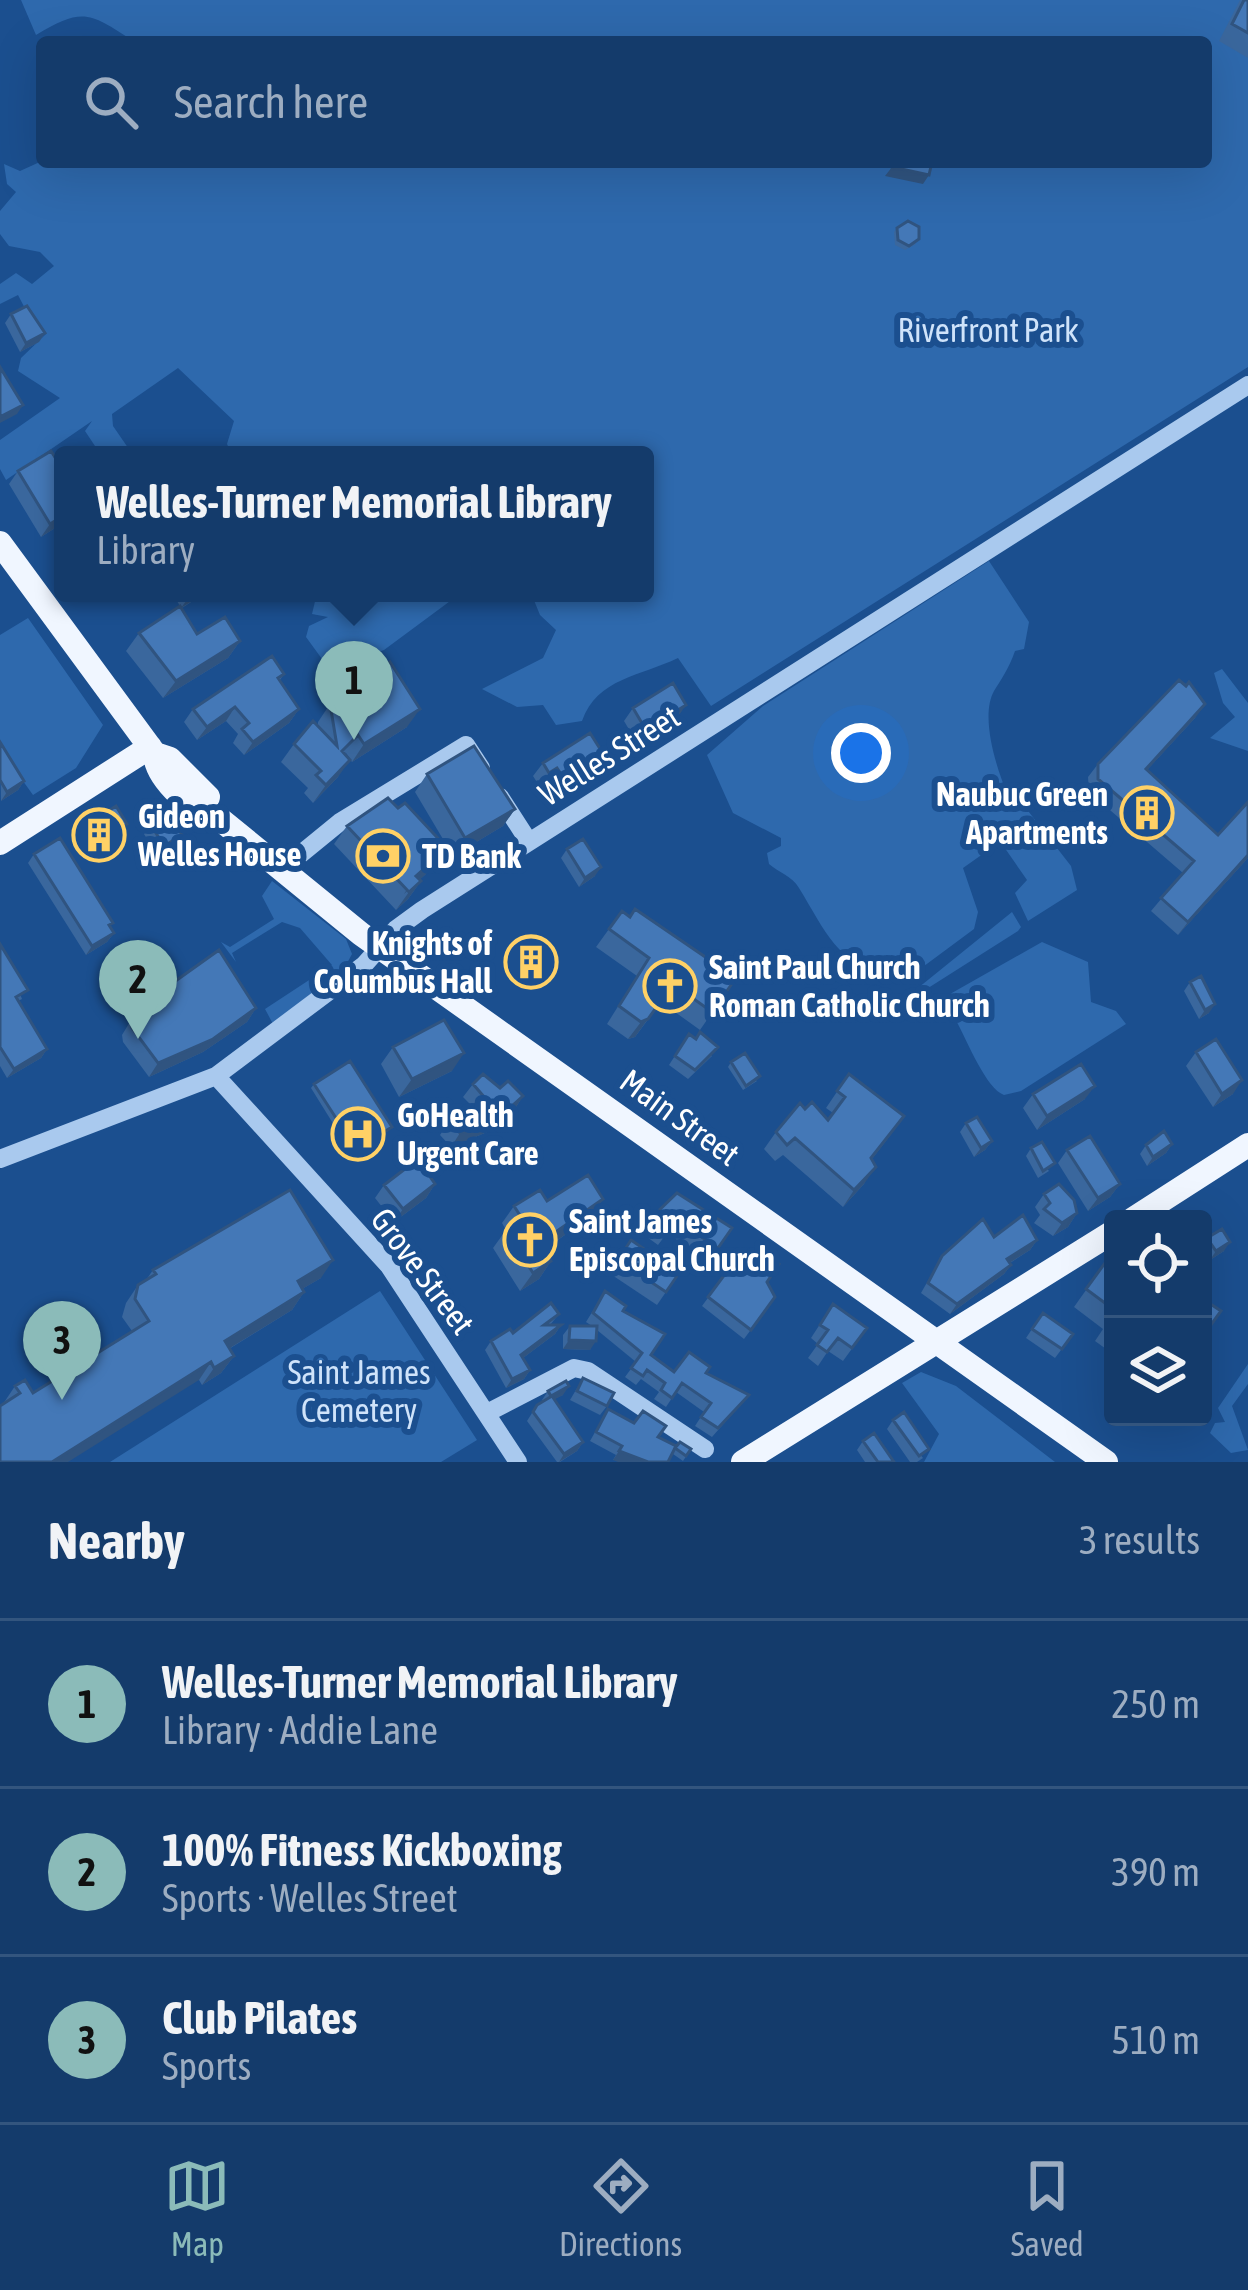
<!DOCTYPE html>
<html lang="en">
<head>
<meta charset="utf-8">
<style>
  :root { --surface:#143b6b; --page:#1d4271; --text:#f1f3f6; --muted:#9dadc1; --line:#33557e; --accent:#8bbbb9 }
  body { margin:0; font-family:"Asap Condensed",sans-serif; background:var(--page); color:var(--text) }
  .controls { position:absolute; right:36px; bottom:36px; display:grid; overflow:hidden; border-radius:12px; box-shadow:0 12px 48px #0002 }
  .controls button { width:108px; height:108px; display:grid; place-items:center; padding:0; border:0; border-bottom:3px solid var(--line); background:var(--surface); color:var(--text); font:60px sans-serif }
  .you { position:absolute; left:861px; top:753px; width:42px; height:42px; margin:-30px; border:9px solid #fff; border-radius:50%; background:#1a73e8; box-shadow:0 0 0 18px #1a73e833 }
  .badge { display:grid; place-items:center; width:78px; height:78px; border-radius:50%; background:var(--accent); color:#111; font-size:39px; font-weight:700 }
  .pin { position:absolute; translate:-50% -99px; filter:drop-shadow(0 3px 6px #0008) }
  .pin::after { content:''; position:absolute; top:63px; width:42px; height:36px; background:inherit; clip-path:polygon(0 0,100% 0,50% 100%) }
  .popup { position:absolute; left:54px; top:446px; width:600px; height:156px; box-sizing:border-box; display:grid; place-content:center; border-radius:12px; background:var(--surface); filter:drop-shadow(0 3px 9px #0005); font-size:39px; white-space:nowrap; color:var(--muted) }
  .popup b { font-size:45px; color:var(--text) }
  .popup::after { content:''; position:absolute; left:50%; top:100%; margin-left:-24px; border:24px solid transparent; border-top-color:var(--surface) }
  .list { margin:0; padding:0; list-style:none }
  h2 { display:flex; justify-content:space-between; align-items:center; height:156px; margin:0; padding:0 48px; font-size:51px }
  h2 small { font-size:39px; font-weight:400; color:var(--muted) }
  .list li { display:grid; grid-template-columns:78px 1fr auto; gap:36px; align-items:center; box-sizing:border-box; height:168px; padding:0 48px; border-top:3px solid var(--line) }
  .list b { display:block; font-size:45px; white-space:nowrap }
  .list p { margin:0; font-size:39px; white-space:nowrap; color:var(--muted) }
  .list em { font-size:39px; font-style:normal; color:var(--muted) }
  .icon { flex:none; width:66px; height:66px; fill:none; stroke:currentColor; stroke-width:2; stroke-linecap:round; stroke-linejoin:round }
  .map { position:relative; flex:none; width:1248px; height:1462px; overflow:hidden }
  .search { position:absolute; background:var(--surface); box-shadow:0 12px 48px #0002; left:36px; right:36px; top:36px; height:132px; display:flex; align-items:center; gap:30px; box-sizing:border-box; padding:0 42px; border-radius:12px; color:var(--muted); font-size:45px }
  .sheet { height:660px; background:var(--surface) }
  nav { display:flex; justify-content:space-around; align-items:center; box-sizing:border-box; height:168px; border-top:3px solid var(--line); background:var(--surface); font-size:33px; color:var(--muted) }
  nav a { display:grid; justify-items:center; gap:6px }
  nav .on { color:var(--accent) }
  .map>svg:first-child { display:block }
  .green { fill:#2e69ad }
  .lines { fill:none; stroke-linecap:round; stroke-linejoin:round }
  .minor { stroke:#a9c9ee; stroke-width:18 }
  .major { stroke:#f0f6ff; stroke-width:24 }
  .wall { fill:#3a679d }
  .shaded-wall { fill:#305480 }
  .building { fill:#4478b7; stroke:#305480; stroke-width:3 }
  .labels { text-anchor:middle; stroke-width:12; stroke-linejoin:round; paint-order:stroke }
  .park-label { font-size:33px; fill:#cfe3fa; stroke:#1b4f8f }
  .street-label { font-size:33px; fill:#fff; stroke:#1b4f8f }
  .poi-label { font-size:33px; font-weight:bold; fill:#fff; stroke:#1b4f8f; text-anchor:start }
</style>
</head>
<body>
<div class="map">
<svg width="1248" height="1462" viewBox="0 0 1248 1462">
  <rect width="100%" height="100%" fill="#1b4f8f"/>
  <path class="green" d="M21,0H1248V367L711,706L678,658C641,676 597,678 582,721L556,725L543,705L517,707L482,689L543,658L556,630L540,615L531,593H645V455H232L227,444L234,421L178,368L112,414L113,426L133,455H101L85,431L92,421L6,480L0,469V440L60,398L18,371L21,358L46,334L31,320L18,295L0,304V284L16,273L32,284L54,266L40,252L9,246L0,234V211L16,192L7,184L4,164L20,171L42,161L1206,162V42H135C90,13 84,6 36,35Z
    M989,561L1029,622L1024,649L1015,651C1009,668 1001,680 994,691C980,716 996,767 1007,793L1018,798L1071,866L1077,890L1028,921L1015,893L1027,880L1002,844H997L963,868L978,912L974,929L916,972L893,980C836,963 826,932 799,888C792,876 778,872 769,864L767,853L781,846V838L733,813L707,755L763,706Z
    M317,593H461L384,650L361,658L322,659L306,637L309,626L328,617L312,614Z
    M28,618L103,725L76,768L33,795L0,749V635Z
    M1222,669L1248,703V751L1210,738L1235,717L1223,703L1214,673Z
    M272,881L346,939L352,954L345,967L273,1024L265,1009L332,965L300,928L282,922L232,953L236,962L221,942L230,947L274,919L262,896Z
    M1012,912L1021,927L1018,931L925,990L918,988Z
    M1042,942L1088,962L1091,1002L1116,1011L1126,1024L1021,1091L1004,1095C982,1087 961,1022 943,998Z
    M380,1291L477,1440L441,1462H110Z
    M1248,1364V1384L1232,1406L1248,1450L1231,1453L1210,1433L1215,1423L1225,1422L1218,1408Z
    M921,1372L956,1386L1055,1462H924L939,1434L902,1383Z"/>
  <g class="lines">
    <path class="minor" d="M500,797L529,842
      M280,871L340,822L466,745L481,768
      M216,1076L389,1266L518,1462
      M0,1159L216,1076L364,965L396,929L422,910L1248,385
      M487,1413L574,1368L588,1371L705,1449"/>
    <path class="major" d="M0,543L155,754C156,780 196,814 221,820L361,934L1106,1462
      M155,754L170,759L208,797
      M0,843L150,747
      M1133,1219L1248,1145
      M743,1462L1113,1232"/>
  </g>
  <path class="wall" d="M1240,0H1248V58L1219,41Z
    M897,228L916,244L905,250L895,245L894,232Z
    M11,314L45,333L39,342L20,352L5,323Z
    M63,470V523L41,537L9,484L18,471Z
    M172,593H205L182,608L197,634L240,641L228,658L163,698L126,651L139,633L180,606Z
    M284,674L280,680L299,709L289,723L244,755L233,743L238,734L226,721L197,740L184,722L193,709Z
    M330,704L407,727L352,762L346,753L338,777L313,803L304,793L308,788L281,762L294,744L318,727V722Z
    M633,708L677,718L637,743L624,721Z
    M1196,717L1147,770L1218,835L1248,858L1178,935L1151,911L1183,873L1089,792L1088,777L1098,764Z
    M0,742L24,781L18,790L1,801Z
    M604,755L594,768L556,793L548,781L540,787L533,776L543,763Z
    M427,774L515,809L503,826L453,856L415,792Z
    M398,808L447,848L435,866L419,880L421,881L408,899L396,910L334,844L347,826Z
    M151,825L176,844L157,855L144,834Z
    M80,829L121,832L84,855L74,838Z
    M567,849L595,876L579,887L561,858Z
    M34,854L110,927L114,933L107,942L86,955L28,863Z
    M622,911L736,978L700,1030L661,1002L635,1037L628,1039L607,1024L637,976L596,947Z
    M534,937L554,951L534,978L515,964Z
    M0,944L22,999L18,1001L47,1049L41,1058L7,1078L0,1066Z
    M1190,982L1209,1013L1199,1019L1184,991Z
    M139,1007L256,1008L247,1022L203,1052L149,1077L123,1042L122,1035Z
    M689,1034L712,1056L688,1079L669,1065Z
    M393,1047L452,1071L399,1097L381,1064Z
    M1196,1052L1233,1094L1213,1107L1186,1066Z
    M731,1062L757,1081L743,1090L728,1067Z
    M849,1074L892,1133L872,1159L864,1184L843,1207L783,1155L775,1161L764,1149L776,1132L805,1109L828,1120L833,1113L826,1108Z
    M314,1084L388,1131L352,1154L311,1088Z
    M473,1084L500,1088L523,1096L514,1110L492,1130L451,1147L440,1135L449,1121L472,1106L463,1097Z
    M1033,1094L1085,1099L1037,1130L1023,1108Z
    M966,1123L992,1141L985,1150L974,1157L960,1132Z
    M1172,1144L1166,1153L1147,1166L1140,1154L1146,1145Z
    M1031,1148L1049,1171L1038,1178L1026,1156Z
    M1067,1150L1120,1184L1110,1197L1088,1211L1058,1163Z
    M435,1184L426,1198L394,1222L375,1198L384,1185Z
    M677,1193L732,1228L708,1261L667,1233L658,1245L640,1232L650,1219Z
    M1044,1194L1077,1213L1068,1227L1053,1236L1034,1223L1040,1215L1035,1207Z
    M603,1199L590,1217L544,1250L551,1261L539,1279L520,1291L493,1248L506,1230L502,1223L514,1206L547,1201Z
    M994,1237L1037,1240L1030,1250L1010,1263L1011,1265L1004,1274L950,1314L921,1293L942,1256Z
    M1207,1238L1224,1251L1210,1260L1203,1250V1244Z
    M631,1240L679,1273L657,1305L609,1273Z
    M1113,1252V1354L1095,1341L1103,1329L1074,1307Z
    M737,1258L767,1282L775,1297L744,1339L702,1306Z
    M153,1270L321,1278L302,1289L304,1292L292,1310L229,1349L234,1356L221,1373L202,1385L199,1380L3,1404L15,1386L33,1393L132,1331L122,1317L126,1303L138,1285L146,1280Z
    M605,1291L623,1311L651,1355L674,1372L706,1373L749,1395L712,1437L695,1426L704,1412L676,1392L666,1407L654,1399L659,1392L641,1379L636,1385L625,1377L636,1362L597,1330L590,1350L563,1349V1335L570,1326H592L586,1322Z
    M833,1304L867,1328L843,1361L828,1351L818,1366L808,1358L818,1344L811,1338Z
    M559,1314L550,1325H561L555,1334L523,1358L530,1370L524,1379L506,1388L485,1350L491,1341Z
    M1032,1329L1073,1334L1055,1358L1026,1338Z
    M583,1378L607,1406L600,1415L570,1400Z
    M548,1391L563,1395L554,1399L583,1442L577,1451L560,1462H557L527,1421L537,1405L543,1402L542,1400Z
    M608,1409L676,1446L691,1449L683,1461L673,1454L613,1460L616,1455L590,1441Z
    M893,1420L923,1458L917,1462H910L887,1429Z
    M863,1441L894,1462H865L857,1450Z"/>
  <path class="shaded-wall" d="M892,167L929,175L923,184L885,176Z
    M45,333L39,342L20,352L26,343Z
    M23,405L17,414L0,423V417Z
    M63,516V523L41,537L50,524Z
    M192,593H205L181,608Z
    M240,641L228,658L163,698L176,681Z
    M1205,704L1196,717L1136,782L1146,769Z
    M686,705L677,718L637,743L646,730Z
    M235,707L226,721L197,740L207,727Z
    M299,709L289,723L244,755L253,742Z
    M420,709L407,727L352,762L364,744Z
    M604,755L594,768L556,793L565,780Z
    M350,760L338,777L313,803L326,785Z
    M557,768L548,781L540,787L549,773Z
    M24,781L18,790L1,801L7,792Z
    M515,809L503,826L453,856L465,838Z
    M127,824L121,832L84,855L91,846Z
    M182,835L176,844L157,855L164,846Z
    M447,848L435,866L404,894L416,876Z
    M1248,855V858L1178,935L1188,922Z
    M601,867L595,876L579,887L585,878Z
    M421,881L408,899L396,910L409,892Z
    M114,933L107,942L86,955L92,946Z
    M673,984L635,1037L628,1039L641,1022Z
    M1215,1004L1209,1013L1199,1019L1205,1010Z
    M256,1008L247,1022L203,1052L149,1077L158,1063Z
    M47,1049L41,1058L7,1078L14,1069Z
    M464,1053L452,1071L399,1097L412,1079Z
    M1242,1080L1233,1094L1213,1107L1222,1094Z
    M1095,1086L1085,1099L1037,1130L1047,1116Z
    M523,1096L514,1110L492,1130L451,1147L460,1133Z
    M392,1127L388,1131L352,1154L356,1149Z
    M992,1141L985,1150L974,1157L981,1148Z
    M1172,1144L1166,1153L1147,1166L1153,1157Z
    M876,1167L864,1184L843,1207L854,1190Z
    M435,1184L426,1198L394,1222L403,1209Z
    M1120,1184L1110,1197L1088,1211L1098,1198Z
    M603,1199L590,1217L528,1261L540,1243Z
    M1077,1213L1068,1227L1053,1236L1062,1223Z
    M1037,1240L1030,1250L1000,1269L1007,1259Z
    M1230,1242L1224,1251L1210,1260L1216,1251Z
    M333,1260L321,1278L285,1299L298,1281Z
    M551,1261L539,1279L520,1291L533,1273Z
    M1011,1265L1004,1274L950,1314L957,1304Z
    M304,1292L292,1310L212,1359L225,1341Z
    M561,1325L555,1334L515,1364L521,1355Z
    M569,1340L596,1341L590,1350L563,1349Z
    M234,1356L221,1373L202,1385L214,1368Z
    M211,1362L199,1380L68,1462H52Z
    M530,1370L524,1379L506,1388L512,1379Z
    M569,1386L563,1395L544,1405L551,1396Z
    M583,1442L577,1451L559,1462L564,1454Z
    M619,1451L648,1462H618L613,1460Z"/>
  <path class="building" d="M1244,0H1248V33L1232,24Z
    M893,162H932L929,175L892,167Z
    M908,221L919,227V239L909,246L898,240L897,228Z
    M27,306L45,333L26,343L11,314Z
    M0,367L23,405L0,417Z
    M51,451L63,470V516L50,524L18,471Z
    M180,606L197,634L225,617L240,641L176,681L139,633Z
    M272,656L284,674L278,678L299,709L253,742L242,729L249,723L235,707L207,727L193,709Z
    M390,662L420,709L364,744L358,735L342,751L350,760L326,785L316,775L321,771L294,744L313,721L337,746L330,704Z
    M1179,680L1186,686L1189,682L1205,704L1146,769L1218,835L1248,802V855L1188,922L1161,898L1194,861L1098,779V764Z
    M673,683L686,705L646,730L633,708Z
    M590,733L604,755L565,780L557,768L549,773L543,763Z
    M0,742L24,781L7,792L0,780Z
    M474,746L515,809L465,838L427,774Z
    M388,798L398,808L405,803L447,848L416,876L421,881L409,892L347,826Z
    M116,806L127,824L91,846L80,829Z
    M169,814L182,835L164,846L151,825Z
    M60,838L113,923L109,925L114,933L92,946L34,854Z
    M583,839L601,867L585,878L567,849Z
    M635,909L736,978L712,1012L673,984L648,1019L641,1022L619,1006L649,958L609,929L622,911L630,917Z
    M534,937L554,951L540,969L521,955Z
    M0,944L28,990L16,997L47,1049L14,1069L0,1047Z
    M219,950L256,1008L213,1039L158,1063L132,1028L131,1021L143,1014L139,1007Z
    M1201,976L1215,1004L1205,1010L1190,982Z
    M444,1020L464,1053L412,1079L393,1047Z
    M700,1032L718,1047L695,1070L675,1056L689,1034L696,1039Z
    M1216,1039L1242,1080L1222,1094L1196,1052Z
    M745,1053L760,1076L746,1086L731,1062Z
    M350,1061L392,1127L356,1149L314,1084Z
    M1081,1064L1095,1086L1047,1116L1033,1094Z
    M483,1074L500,1088L508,1081L523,1096L501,1116L460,1133L449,1121L485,1098L473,1084Z
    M849,1074L904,1116L871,1158L876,1167L854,1190L795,1138L787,1145L776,1132L800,1103L805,1109L812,1102L828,1120L845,1097L837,1091Z
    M977,1117L992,1141L981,1148L966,1123Z
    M1164,1131L1172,1144L1153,1157L1146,1145Z
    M1090,1136L1120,1184L1098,1198L1067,1150Z
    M1042,1142L1055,1163L1043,1171L1031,1148Z
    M418,1159L435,1184L403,1209L384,1185Z
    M588,1175L603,1199L540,1243L551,1261L533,1273L506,1230L523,1220L514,1206L540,1190L547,1201Z
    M1059,1184L1074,1200L1077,1213L1062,1223L1044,1209L1050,1203L1044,1194Z
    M290,1190L333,1260L298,1281L304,1292L225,1341L234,1356L214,1368L211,1362L52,1462H0V1406L20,1393L15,1386L25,1380L33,1393L149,1321L135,1299L138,1285L156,1274L153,1270Z
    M677,1193L732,1228L718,1248L676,1220L668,1231L650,1219Z
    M1023,1215L1037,1240L1007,1259L1011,1265L957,1304L928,1283L942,1256L983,1219L994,1237Z
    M1222,1229L1230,1242L1216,1251L1207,1238Z
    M631,1240L679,1273L666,1292L618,1260Z
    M1113,1252V1309L1086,1289Z
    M764,1253L779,1264L767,1282L775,1297L751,1330L708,1297L737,1258L749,1264Z
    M605,1291L626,1306L623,1311L665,1334L651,1355L674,1372L689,1352L710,1367L706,1373L749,1395L718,1428L701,1417L711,1403L682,1383L672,1398L661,1390L665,1383L647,1370L643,1376L631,1368L642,1353L593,1313Z
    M1203,1299L1221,1311L1203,1336Z
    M551,1303L559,1314L544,1325H561L521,1355L530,1370L512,1379L491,1341L510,1329L513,1333Z
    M833,1304L867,1328L852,1348L838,1338L827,1352L817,1345L828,1330L820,1325Z
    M1043,1313L1073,1334L1062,1349L1032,1329Z
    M570,1326H597L596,1341L569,1340Z
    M583,1378L614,1393L607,1406L577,1391Z
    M566,1381L569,1386L551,1396L548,1391Z
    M552,1396L583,1442L564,1454L533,1412L537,1405Z
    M608,1409L634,1423L643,1411L666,1426L658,1437L676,1446L668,1462H648L619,1451L622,1446L596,1432Z
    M904,1412L929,1449L919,1456L893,1420Z
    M874,1433L894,1462H878L863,1441Z
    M680,1442L691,1449L686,1456L675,1448Z"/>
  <defs>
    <g id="building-ring" transform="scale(2.7)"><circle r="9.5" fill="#1b4f8f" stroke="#ffd166" stroke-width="1.5"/><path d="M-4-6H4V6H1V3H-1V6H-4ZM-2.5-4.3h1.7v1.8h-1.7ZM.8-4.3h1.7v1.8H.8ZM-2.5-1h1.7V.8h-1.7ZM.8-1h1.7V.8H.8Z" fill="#ffd166"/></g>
    <g id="bank-ring" transform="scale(2.7)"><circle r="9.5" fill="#1b4f8f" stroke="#ffd166" stroke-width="1.5"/><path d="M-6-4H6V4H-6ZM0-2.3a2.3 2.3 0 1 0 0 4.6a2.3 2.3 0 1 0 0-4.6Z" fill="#ffd166"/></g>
    <g id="church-ring" transform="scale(2.7)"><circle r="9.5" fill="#1b4f8f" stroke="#ffd166" stroke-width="1.5"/><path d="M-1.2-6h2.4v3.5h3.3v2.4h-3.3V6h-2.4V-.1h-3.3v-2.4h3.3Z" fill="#ffd166"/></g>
    <g id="hospital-ring" transform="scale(2.7)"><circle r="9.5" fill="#1b4f8f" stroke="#ffd166" stroke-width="1.5"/><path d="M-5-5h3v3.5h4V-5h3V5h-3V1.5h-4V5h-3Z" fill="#ffd166"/></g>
  </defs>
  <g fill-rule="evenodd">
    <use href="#building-ring" x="1147" y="813"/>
    <use href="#building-ring" x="99" y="835"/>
    <use href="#bank-ring" x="383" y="856"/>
    <use href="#building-ring" x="531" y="962"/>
    <use href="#church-ring" x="670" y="986"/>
    <use href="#hospital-ring" x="358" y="1134"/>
    <use href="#church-ring" x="530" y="1240"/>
  </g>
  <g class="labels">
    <g class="park-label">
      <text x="988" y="342">Riverfront Park</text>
      <text x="359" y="1384">Saint James<tspan x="359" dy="38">Cemetery</tspan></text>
    </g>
    <g class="street-label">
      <text transform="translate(609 755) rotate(-32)" y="12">Welles Street</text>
      <text transform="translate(680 1117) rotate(36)" y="12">Main Street</text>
      <text transform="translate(423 1271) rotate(53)" y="12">Grove Street</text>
    </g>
    <g class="poi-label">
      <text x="1108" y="806" text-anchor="end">Naubuc Green<tspan x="1108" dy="38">Apartments</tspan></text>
      <text x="138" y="828">Gideon<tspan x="138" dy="38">Welles House</tspan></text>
      <text x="422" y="868">TD Bank</text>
      <text x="492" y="955" text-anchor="end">Knights of<tspan x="492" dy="38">Columbus Hall</tspan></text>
      <text x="709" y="979">Saint Paul Church<tspan x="709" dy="38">Roman Catholic Church</tspan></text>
      <text x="397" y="1127">GoHealth<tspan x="397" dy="38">Urgent Care</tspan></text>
      <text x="569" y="1233">Saint James<tspan x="569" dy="38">Episcopal Church</tspan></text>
    </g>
  </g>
</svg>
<div class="controls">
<button><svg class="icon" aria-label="locate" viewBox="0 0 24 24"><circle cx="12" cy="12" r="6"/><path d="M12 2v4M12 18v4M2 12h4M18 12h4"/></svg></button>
<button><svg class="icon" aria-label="layers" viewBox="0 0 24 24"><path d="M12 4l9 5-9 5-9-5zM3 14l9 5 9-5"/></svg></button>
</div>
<div class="you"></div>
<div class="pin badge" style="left:354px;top:740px">1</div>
<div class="popup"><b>Welles-Turner Memorial Library</b>Library</div>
<div class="pin badge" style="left:138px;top:1039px">2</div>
<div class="pin badge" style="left:62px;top:1400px">3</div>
<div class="search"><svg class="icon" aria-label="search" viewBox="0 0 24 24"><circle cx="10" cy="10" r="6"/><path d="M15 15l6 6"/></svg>Search here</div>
</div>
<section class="sheet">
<h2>Nearby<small>3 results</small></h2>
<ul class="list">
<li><span class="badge">1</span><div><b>Welles-Turner Memorial Library</b><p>Library · Addie Lane</p></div><em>250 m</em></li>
<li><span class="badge">2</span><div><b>100% Fitness Kickboxing</b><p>Sports · Welles Street</p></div><em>390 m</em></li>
<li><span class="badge">3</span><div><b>Club Pilates</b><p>Sports</p></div><em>510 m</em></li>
</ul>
</section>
<nav>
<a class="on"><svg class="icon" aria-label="map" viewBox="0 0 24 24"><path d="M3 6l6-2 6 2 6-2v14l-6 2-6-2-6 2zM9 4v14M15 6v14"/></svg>Map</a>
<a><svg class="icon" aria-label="directions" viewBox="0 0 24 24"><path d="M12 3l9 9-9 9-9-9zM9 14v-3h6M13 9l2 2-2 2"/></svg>Directions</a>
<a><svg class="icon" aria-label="saved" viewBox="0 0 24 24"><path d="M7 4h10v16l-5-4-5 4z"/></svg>Saved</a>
</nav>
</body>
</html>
